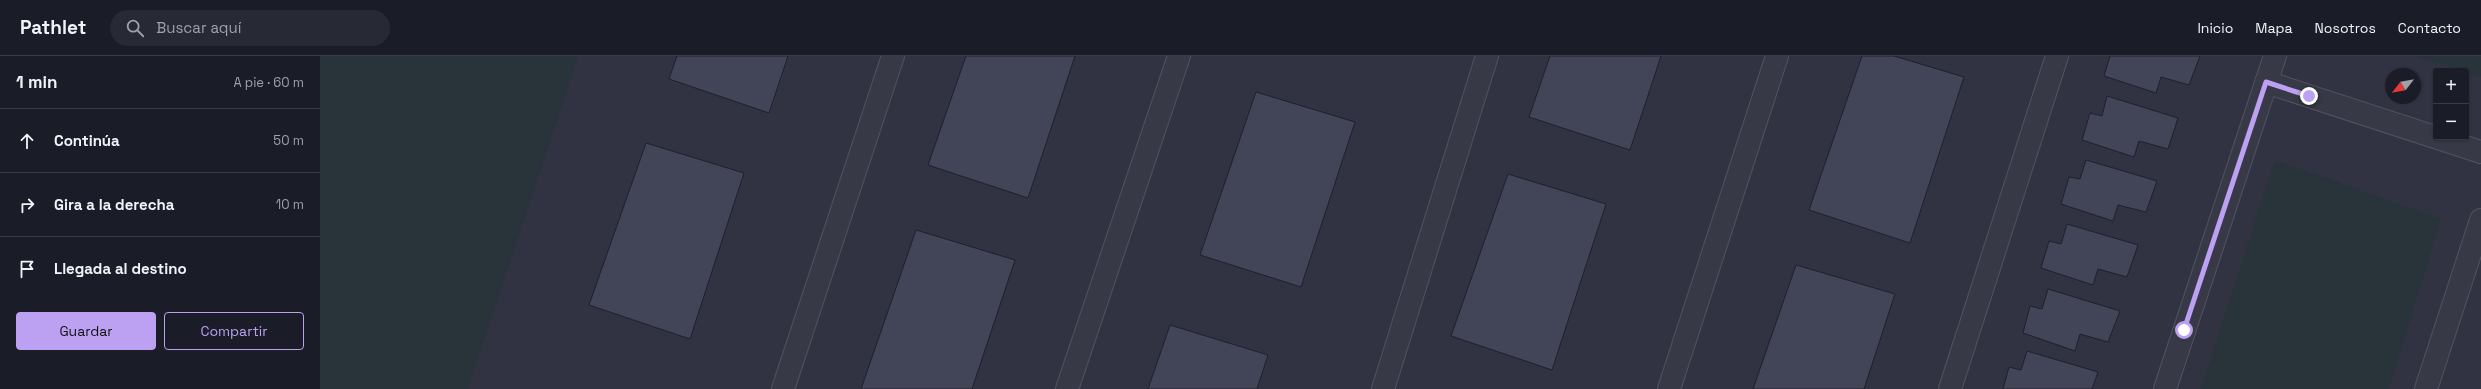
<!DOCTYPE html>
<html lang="es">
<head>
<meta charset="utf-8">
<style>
  :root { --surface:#1a1c28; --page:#272934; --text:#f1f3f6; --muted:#9fa1a8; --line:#383a45; --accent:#bca0f2 }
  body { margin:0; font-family:"Space Grotesk",sans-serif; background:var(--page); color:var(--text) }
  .controls { position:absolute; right:12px; top:12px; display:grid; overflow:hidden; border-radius:4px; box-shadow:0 1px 3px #0004 }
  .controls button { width:36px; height:36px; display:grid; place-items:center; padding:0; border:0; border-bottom:1px solid var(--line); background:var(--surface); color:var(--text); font:20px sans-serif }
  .compass { position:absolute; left:2065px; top:12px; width:36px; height:36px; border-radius:50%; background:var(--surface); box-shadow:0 1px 3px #0004; rotate:239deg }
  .stop { position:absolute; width:12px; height:12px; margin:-9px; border:3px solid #bca0f2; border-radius:50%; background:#fff }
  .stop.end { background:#bca0f2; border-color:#fff; box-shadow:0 1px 4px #0008 }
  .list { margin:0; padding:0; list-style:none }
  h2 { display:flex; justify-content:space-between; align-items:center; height:52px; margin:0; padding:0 16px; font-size:17px }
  h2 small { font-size:13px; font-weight:400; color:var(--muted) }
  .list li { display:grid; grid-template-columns:26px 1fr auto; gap:12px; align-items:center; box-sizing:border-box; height:64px; padding:0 16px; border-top:1px solid var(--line) }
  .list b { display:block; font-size:15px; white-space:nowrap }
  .list em { font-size:13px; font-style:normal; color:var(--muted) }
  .actions { display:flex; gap:8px; padding:12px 16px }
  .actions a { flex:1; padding:9px 0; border:1px solid var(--accent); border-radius:4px; text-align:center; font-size:14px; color:var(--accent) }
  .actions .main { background:var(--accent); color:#111 }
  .icon { flex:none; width:22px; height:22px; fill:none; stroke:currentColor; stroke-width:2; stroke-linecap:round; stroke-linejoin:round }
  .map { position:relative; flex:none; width:2161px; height:333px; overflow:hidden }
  header { display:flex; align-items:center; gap:24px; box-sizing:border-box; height:56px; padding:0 20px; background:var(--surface); border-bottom:1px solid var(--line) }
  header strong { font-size:19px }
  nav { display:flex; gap:22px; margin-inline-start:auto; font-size:14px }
  .search { width:280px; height:36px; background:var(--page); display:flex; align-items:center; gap:10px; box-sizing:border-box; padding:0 14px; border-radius:22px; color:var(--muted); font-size:15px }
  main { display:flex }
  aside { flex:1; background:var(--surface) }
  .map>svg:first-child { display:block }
  .airport { fill:#313343; fill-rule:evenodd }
  .green { fill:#28343a }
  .building { fill:#424557; stroke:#1e202d }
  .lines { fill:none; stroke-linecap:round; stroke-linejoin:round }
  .minor-casing { stroke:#515361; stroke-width:24 }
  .minor { stroke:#373947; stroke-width:22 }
  .route { stroke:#bca0f2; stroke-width:5 }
</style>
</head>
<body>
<header>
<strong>Pathlet</strong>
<div class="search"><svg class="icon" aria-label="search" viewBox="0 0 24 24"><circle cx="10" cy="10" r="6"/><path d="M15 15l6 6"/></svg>Buscar aquí</div>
<nav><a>Inicio</a><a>Mapa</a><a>Nosotros</a><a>Contacto</a></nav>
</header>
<main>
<aside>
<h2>1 min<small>A pie · 60 m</small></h2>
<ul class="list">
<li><svg class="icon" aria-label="ahead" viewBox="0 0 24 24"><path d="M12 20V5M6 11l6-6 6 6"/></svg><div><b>Continúa</b></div><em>50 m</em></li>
<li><svg class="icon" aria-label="right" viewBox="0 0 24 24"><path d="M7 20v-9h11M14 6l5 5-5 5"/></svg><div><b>Gira a la derecha</b></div><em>10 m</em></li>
<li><svg class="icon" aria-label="arrive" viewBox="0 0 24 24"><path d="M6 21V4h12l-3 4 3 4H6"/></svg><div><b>Llegada al destino</b></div></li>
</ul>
<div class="actions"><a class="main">Guardar</a><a>Compartir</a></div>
</aside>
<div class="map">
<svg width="2161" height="333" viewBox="0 0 2161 333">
  <rect width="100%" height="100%" fill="#232636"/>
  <path class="airport" d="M0,0H2161V333H0ZM2116,15H2146V81H2116ZM2071,18H2095V42H2071Z"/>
  <path class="green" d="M0,0H258L148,333H0Z
    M2096,0H2161V21Z
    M1955,104L2121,163L2069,333H1881Z"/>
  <path class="building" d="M357,0H468L449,57L349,23Z
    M646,0H755L708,142L608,109Z
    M1230,0H1341L1310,94L1209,61Z
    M1542,0H1574L1644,21L1590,187L1489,154Z
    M1790,0H1880L1869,29L1841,21L1836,37L1784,20Z
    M936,36L1035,66L981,231L880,199Z
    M1787,40L1858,62L1848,93L1819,85L1814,101L1762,84L1770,57L1782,60Z
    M326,87L424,117L370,283L269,249Z
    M1766,104L1837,125L1826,156L1798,149L1793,165L1741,148L1749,121L1760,123Z
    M1188,118L1286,148L1232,314L1131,280Z
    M1747,168L1818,189L1807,221L1778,213L1773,229L1721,212L1729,185L1741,188Z
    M596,174L695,204L652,333H541Z
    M1476,209L1575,238L1544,333H1433Z
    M1728,233L1800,255L1788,286L1760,278L1755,295L1703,277L1710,250L1722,253Z
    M850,269L948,299L937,333H828Z
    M1707,295L1778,316L1772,333H1683L1689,311L1701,314Z"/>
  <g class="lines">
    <g class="minor-casing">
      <path id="minor" d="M1946,26L2161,96
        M463,333L573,0
        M747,333L859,0
        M1063,333L1167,0
        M1349,333L1457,0
        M1630,333L1737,0
        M1845,333L1955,0
        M2106,333L2161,164"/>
    </g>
    <use href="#minor" class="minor"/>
  </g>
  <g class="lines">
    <path class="route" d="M1864,274L1946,26L1989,40"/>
  </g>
</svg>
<div class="controls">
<button>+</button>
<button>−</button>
</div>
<svg class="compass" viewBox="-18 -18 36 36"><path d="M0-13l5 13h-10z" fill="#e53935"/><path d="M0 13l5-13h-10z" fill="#9fa1a8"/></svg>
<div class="stop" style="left:1864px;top:274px"></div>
<div class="stop end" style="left:1989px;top:40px"></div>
</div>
</main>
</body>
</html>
